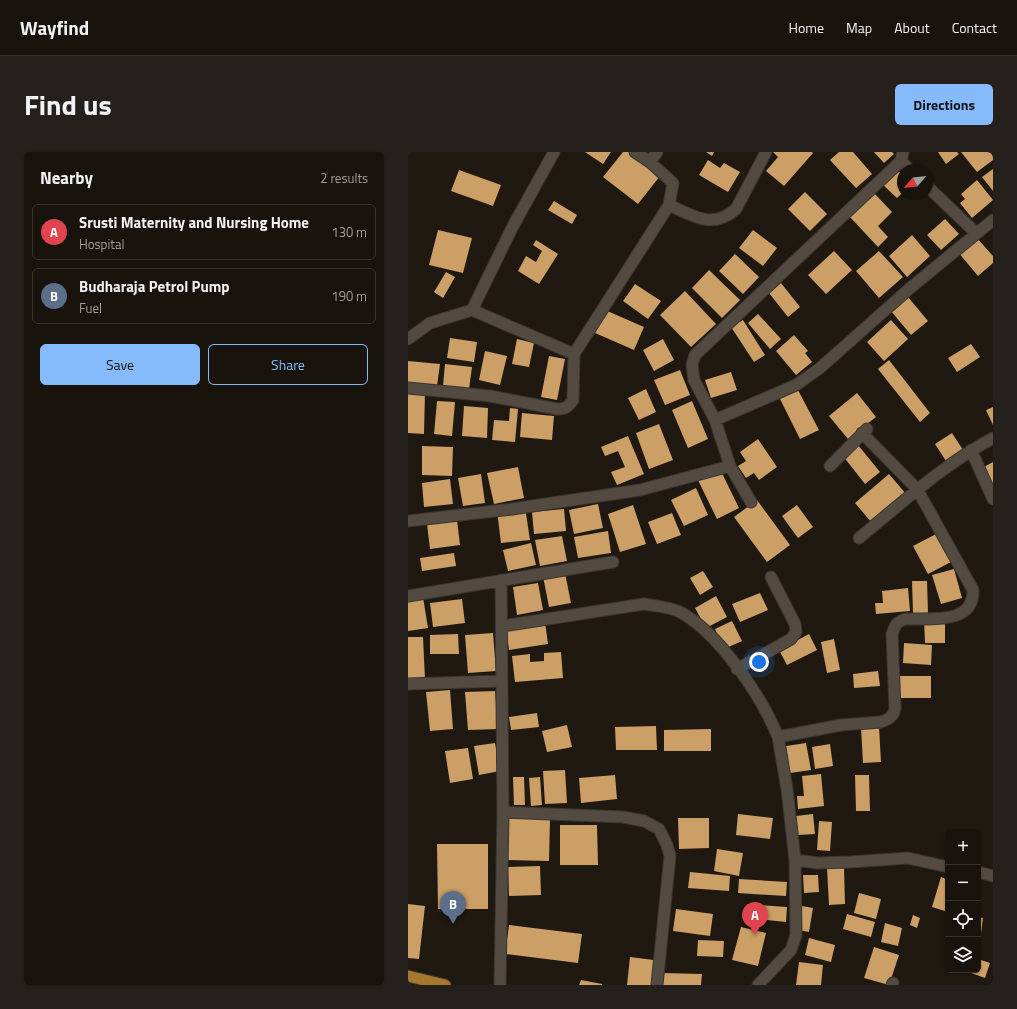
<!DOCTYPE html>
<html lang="en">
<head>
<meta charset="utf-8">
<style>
  :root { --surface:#18130d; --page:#25201b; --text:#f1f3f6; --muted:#9f9e9d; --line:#36322e; --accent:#85bbfb }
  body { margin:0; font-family:"Titillium Web",sans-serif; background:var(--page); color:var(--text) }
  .controls { position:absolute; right:12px; bottom:12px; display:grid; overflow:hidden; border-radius:6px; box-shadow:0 1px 3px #0004 }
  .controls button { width:36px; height:36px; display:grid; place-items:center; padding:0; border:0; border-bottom:1px solid var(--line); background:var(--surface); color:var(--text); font:20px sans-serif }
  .compass { position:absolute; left:489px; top:12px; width:36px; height:36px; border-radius:50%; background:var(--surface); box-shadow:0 1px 3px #0004; rotate:242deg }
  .you { position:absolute; left:351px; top:510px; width:14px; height:14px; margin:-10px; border:3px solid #fff; border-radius:50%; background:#1a73e8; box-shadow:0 0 0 6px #1a73e833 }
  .badge { display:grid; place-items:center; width:26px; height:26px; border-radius:50%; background:var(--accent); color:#fff; font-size:13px; font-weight:700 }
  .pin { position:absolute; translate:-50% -33px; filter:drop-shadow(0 1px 2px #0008) }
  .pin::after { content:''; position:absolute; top:21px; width:14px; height:12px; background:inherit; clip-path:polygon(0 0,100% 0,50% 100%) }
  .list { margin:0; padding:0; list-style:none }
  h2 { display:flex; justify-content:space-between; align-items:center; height:52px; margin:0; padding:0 16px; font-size:17px }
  h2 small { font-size:13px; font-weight:400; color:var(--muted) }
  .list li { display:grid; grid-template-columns:26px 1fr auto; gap:12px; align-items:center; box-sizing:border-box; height:56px; margin:0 8px 8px; padding:0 8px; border:1px solid var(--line); border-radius:6px }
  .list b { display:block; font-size:15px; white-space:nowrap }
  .list p { margin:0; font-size:13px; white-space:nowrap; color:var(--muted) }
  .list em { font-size:13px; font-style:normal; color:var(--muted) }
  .actions { display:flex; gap:8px; padding:12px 16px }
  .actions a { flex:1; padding:9px 0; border:1px solid var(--accent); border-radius:6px; text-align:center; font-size:14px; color:var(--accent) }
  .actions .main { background:var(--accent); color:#111 }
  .icon { flex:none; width:22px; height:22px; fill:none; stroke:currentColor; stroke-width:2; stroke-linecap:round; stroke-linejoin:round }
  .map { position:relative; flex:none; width:585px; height:833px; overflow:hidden; border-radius:6px }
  header { display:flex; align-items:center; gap:24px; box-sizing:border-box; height:56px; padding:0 20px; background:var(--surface); border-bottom:1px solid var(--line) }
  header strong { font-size:19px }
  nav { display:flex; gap:22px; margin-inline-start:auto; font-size:14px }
  .intro { display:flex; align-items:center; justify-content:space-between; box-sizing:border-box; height:96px; padding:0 24px }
  h1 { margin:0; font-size:28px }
  .button { padding:10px 18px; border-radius:6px; background:var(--accent); color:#111; font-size:14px; font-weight:700 }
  main { display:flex; gap:24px; padding:0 24px }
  aside { flex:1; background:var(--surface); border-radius:6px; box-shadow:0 1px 3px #0004 }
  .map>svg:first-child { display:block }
  .building { fill:#cb9f65 }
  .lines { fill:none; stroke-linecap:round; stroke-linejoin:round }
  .minor-casing { stroke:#3b3631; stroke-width:13 }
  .primary-casing { stroke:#3b3631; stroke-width:13 }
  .minor { stroke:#534b41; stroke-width:11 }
  .primary { stroke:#a6782e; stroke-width:11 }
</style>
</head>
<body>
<header>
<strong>Wayfind</strong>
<nav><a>Home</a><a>Map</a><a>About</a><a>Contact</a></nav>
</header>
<div class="intro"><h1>Find us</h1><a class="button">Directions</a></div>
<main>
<aside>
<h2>Nearby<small>2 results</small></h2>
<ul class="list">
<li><span class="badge" style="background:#e0444e">A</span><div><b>Srusti Maternity and Nursing Home</b><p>Hospital</p></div><em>130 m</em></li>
<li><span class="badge" style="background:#5c6f8a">B</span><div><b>Budharaja Petrol Pump</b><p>Fuel</p></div><em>190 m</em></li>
</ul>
<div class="actions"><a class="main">Save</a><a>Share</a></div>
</aside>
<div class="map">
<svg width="585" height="833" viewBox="0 0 585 833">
  <rect width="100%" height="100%" fill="#201911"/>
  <path class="building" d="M177,0H203L195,12Z
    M215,0H222L252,24L230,52L195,25Z
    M298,0H306L304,4Z
    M365,0H404L405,1L376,34L358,19L370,5Z
    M431,0H445L464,22L448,36L422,8Z
    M466,0H484L486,2L476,11Z
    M530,0H549L551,2L538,12Z
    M553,0H585V8L569,20Z
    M300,8L312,16L316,11L332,20L320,40L291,23Z
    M488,17L495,23V40L489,46L474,32Z
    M585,17V39L574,25Z
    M51,18L93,33L85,54L43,39Z
    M569,28L585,48L564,66L552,51L557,47L553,42Z
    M397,40L419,62L402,79L380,57Z
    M466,41L484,60L470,74L480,85L470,95L442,65Z
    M146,49L169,63L164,72L140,58Z
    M537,67L551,82L533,98L519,83Z
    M30,78L64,86L55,121L21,113Z
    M345,78L369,96L355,114L331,96Z
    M504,83L522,104L499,125L481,104Z
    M568,85L585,104V111L570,124L550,100Z
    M128,88L150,102L131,132L110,119L118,104L128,110L134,99L125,93Z
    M426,99L444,118L418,142L400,123Z
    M471,99L495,125L471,146L448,119Z
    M327,102L351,125L335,142L311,119Z
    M301,118L332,148L314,166L284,136Z
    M38,120L47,125L35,146L26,140Z
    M373,131L392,155L380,165L361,141Z
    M227,132L253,149L240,167L215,149Z
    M277,139L308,172L283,195L252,163Z
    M500,145L520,169L503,183L483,159Z
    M197,158L236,175L226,198L187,181Z
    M350,162L373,187L362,197L340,171Z
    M335,168L357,203L346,210L323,175Z
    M483,168L500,187L476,209L459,190Z
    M386,183L400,199L397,201L404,210L388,223L368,199Z
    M42,186L69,190L66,210L39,206Z
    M109,187L126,191L121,215L104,212Z
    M255,187L266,208L246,219L235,198Z
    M563,192L572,205L549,220L540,206Z
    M77,199L99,204L92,233L71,228Z
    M141,204L157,207L149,248L133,245Z
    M481,208L522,261L512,270L470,217Z
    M0,209L32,212L29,234L0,231Z
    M37,212L64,215L61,237L35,234Z
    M272,218L282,243L257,253L246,228Z
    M323,220L329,238L303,246L297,228Z
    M238,237L248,260L231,268L220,246Z
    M390,238L411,278L392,287L372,247Z
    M0,239L17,240L16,282L0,281Z
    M449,241L468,265L440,287L421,264Z
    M29,249L47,250L44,284L26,282Z
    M284,249L300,287L280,296L264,258Z
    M56,254L80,256L79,286L54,284Z
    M585,255V273L578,258Z
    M102,256L110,257L107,290L84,288L86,268L101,269Z
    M114,261L146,264L144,288L112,285Z
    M251,272L265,308L241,317L228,281Z
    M544,281L555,298L538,309L527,292Z
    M220,284L236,322L209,333L203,320L217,315L210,299L197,304L193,295Z
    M350,287L369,315L351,328L346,321L338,326L330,314L338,309L332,300Z
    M450,293L472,320L457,332L435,304Z
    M14,294L45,295L44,324L14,323Z
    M585,310V337L574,316Z
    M309,311L331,356L309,367L287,322Z
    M110,315L116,346L86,352L79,321Z
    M73,322L77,351L55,354L50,326Z
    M481,322L498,342L464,371L447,351Z
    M42,327L45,352L16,355L14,331Z
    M288,336L300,363L276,374L263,348Z
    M349,348L382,393L359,410L326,365Z
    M190,352L195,376L166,382L161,358Z
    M225,353L238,392L212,400L200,362Z
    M389,353L405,375L390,386L374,364Z
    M117,355L122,388L93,391L89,359Z
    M156,357L158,379L126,382L124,360Z
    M264,361L273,383L249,392L240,370Z
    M49,368L52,393L22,397L19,372Z
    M200,379L203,401L170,406L166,385Z
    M530,381L545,409L520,422L505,394Z
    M154,384L159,409L132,414L127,388Z
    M123,391L128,413L100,419L95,398Z
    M46,401L48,414L14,419L12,406Z
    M546,417L554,446L533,452L524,423Z
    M295,419L305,435L292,443L282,426Z
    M157,421L163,451L141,455L135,424Z
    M504,429H519L520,461H505Z
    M130,431L135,458L109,463L105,435Z
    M500,436L502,459L468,462L467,451H475L474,439Z
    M352,441L360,458L332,470L324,452Z
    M308,444L319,465L298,476L287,456Z
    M15,445L20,476L0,479V447Z
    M54,447L57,471L25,475L22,451Z
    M516,467H537V491H517Z
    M324,469L334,489L316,497L307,477Z
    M137,470L140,492L101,498L98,475Z
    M85,481L88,519L60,521L57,483Z
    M50,482L51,502H22V483Z
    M401,482L409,498L379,513L371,498Z
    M0,485H15L17,527H0Z
    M426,487L432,518L419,521L413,490Z
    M496,491L524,493L523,513L495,511Z
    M153,500L155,526L107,530L104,504L122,502V510L136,509V501Z
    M470,519L472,534L446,536L445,522Z
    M490,524H523V546H490Z
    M42,538L45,577L22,579L18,540Z
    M87,539L90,577L60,578L57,540Z
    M129,561L131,575L103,578L101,565Z
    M159,573L164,595L139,600L134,579Z
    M248,574L249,598H208L207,575Z
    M471,575L473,610L455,611L453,576Z
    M303,577V599H256V578Z
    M87,591L92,619L71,623L66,594Z
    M398,591L403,618L382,621L378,594Z
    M422,592L425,614L407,617L404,595Z
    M60,596L65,627L42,631L37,599Z
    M157,618L159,651L137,652L135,619Z
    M413,622L416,654L390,657L389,644H396L394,624Z
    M207,623L209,647L173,651L171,626Z
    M447,623H461L462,659H448Z
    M105,625H116L117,653H106Z
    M132,625L134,653L123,654L121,626Z
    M330,662L365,666L362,687L328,683Z
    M405,662L407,682L390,683L388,664Z
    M100,666L142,667L141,709L99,708Z
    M270,666H301V696L271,697Z
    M411,669L424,670L422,699L409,698Z
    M152,673H189L190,713H152Z
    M29,692H80V757H30Z
    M309,697L335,701L331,724L306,719Z
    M132,714L133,743L101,744L100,715Z
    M436,715L437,752L421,753L419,716Z
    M282,720L322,724L321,739L280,736Z
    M395,723H410L411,740L396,741Z
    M533,725L540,728V760L524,755Z
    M331,727L379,730L378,744L330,741Z
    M451,741L473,747L468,767L446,761Z
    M0,752L17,754L11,807L0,806Z
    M339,752L379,755L378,770L338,766Z
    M394,754L405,756L401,780L390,778Z
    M268,757L305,762L302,784L265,779Z
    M439,762L467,770L463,785L435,777Z
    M505,763L512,766L509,776L502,773Z
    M570,765L575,766L573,782H570Z
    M477,771L494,776L490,794L473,790Z
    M101,773L174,782L170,811L97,802Z
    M333,775L358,781L350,814L324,808Z
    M401,786L427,793L423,810L397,803Z
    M290,788L316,789L315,805L289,804Z
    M466,795L491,803L481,833L456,826Z
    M222,805L246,808L243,833H219Z
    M570,807L582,811L577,826L555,818H570Z
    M391,810L415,813L413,833H388Z
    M254,821L294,822L293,833H254Z
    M173,828L194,832V833H171Z"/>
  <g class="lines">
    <g class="minor-casing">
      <path id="minor" d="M493,9L502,18
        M242,10L249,0
        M519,34L568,81
        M261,53C286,64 304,78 328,57L358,0
        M64,158L105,74L146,0
        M0,187L22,171L64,158L166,202
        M0,236L82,244L149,257C158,257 160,255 165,248L166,202L261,53L265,31L242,10L227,0
        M307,268L388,233L412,216L501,137L585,68
        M563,298L585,347
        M422,314L459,277
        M343,350L322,314L307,268L286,228L284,213L287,203L493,9L495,0
        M0,369L104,357L232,338L322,314
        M451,386C494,351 536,312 585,286
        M0,444L205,410
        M94,474L236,452C248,454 263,455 274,461C312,483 354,545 370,585L433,573L473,570C481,567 485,565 487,557L484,482C487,473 489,469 498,467C523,466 566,473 565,438L509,337L454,281
        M329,517L383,487L388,480L387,472L363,425
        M0,532L94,529
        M95,660L215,665L236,669L251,677L259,693L262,704L249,833
        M387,708L410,711L442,710L500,706L540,715
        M570,720L585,724
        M92,833L95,660L93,428
        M350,833L383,798L388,783L387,708L379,637L370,585
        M484,833L485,831"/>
    </g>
    <g class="primary-casing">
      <path id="primary" d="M0,824L37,833"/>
    </g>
    <use href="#minor" class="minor"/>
    <use href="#primary" class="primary"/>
  </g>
</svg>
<div class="controls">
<button>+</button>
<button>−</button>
<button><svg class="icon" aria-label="locate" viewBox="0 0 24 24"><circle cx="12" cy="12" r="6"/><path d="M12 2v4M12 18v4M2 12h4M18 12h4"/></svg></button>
<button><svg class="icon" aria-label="layers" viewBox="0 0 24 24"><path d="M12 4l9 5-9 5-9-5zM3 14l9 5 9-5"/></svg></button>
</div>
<svg class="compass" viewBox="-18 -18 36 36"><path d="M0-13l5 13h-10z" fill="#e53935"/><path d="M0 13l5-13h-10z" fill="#9f9e9d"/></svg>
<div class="you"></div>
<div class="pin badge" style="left:347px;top:783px;background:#e0444e">A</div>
<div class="pin badge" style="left:45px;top:772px;background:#5c6f8a">B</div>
</div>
</main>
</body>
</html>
